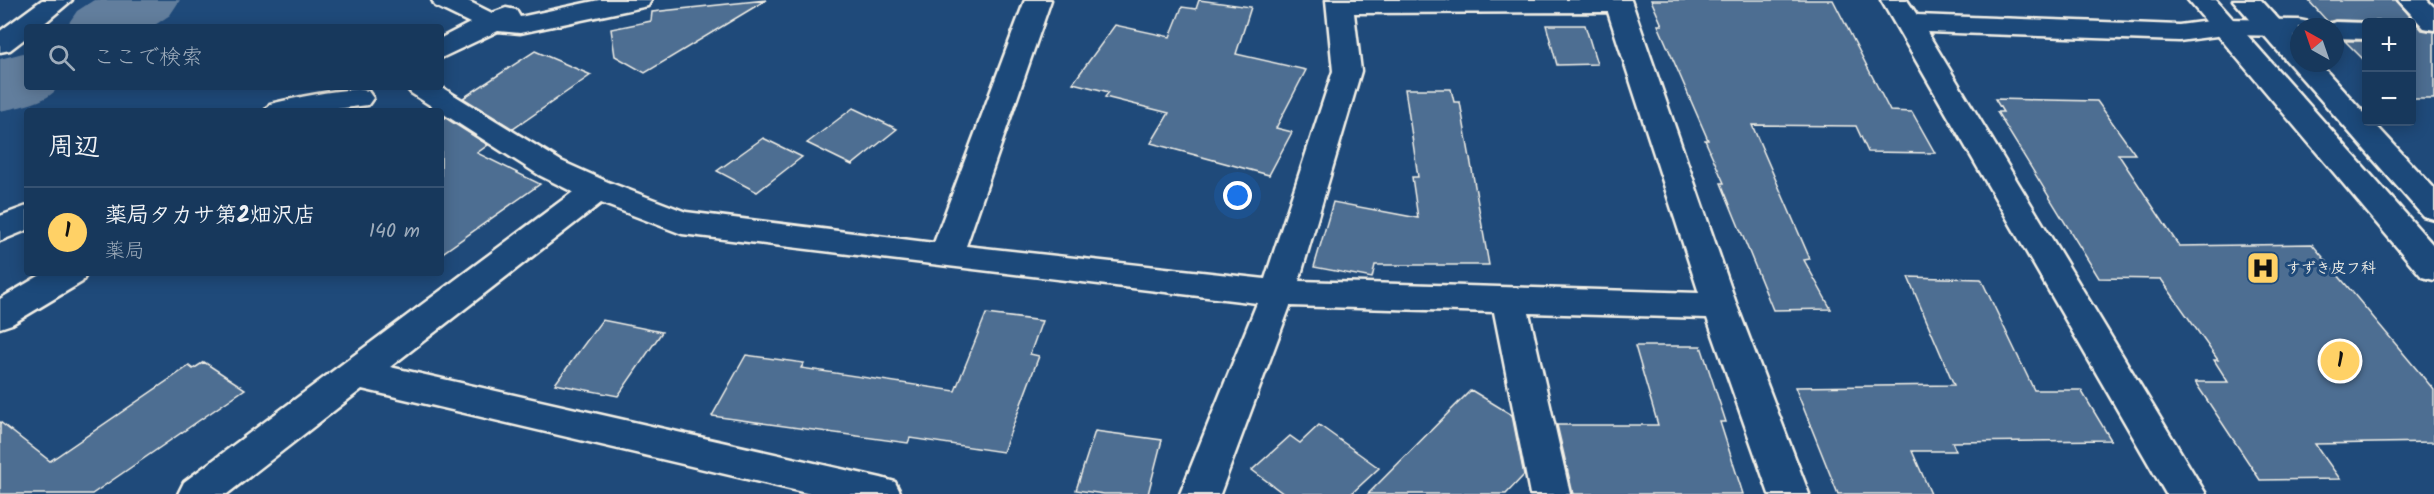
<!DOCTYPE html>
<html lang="ja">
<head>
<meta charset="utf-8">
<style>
  :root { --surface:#17385c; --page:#244365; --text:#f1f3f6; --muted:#9eacbb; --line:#365272; --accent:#ffd166 }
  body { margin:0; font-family:Kalam,"Klee One",sans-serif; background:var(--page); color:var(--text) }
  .controls { position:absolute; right:18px; top:18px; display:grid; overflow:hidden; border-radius:6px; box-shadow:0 3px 15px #0003 }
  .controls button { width:54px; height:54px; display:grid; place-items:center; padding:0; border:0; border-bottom:2px solid var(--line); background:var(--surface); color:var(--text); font:30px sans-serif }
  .compass { position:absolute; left:2290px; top:18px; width:54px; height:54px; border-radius:50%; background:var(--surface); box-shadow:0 3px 15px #0003; rotate:320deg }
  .you { position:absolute; left:1238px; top:196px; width:21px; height:21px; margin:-15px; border:4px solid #fff; border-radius:50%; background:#1a73e8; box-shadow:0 0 0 9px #1a73e833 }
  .badge { display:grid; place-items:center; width:39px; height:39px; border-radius:50%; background:var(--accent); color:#111; font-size:20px; font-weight:700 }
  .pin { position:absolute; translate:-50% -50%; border:3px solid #fff; box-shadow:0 2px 6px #0006 }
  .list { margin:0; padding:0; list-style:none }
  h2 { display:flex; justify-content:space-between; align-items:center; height:78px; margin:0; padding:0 24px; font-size:26px }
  h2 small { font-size:20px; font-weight:400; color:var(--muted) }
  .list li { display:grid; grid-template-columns:39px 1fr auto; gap:18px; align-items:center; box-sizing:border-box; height:90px; padding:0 24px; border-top:2px solid var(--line) }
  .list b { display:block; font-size:22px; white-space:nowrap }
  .list p { margin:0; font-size:20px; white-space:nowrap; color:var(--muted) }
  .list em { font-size:20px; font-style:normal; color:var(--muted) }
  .icon { flex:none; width:33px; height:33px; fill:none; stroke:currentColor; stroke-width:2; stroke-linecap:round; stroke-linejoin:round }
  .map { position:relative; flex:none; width:2434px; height:494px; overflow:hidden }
  .search { position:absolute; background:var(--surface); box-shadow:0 3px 15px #0003; left:24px; top:24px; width:420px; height:66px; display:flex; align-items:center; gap:15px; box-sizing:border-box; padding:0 21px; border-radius:6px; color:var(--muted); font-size:22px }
  .panel { position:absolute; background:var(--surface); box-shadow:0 3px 15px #0003; left:24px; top:108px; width:420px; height:168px; border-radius:6px }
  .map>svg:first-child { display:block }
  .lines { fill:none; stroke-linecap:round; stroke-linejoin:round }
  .river { fill:#627e9d; fill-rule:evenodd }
  .building { fill:#4d6e92; stroke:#f4f1e8; stroke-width:1.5 }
  .minor-casing { stroke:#f4f1e8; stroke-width:5 }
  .tertiary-casing { stroke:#f4f1e8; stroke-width:5 }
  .minor { fill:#1f4a7a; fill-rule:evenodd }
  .tertiary { fill:#1f4a7a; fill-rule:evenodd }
  .labels { text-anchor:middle; stroke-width:6; stroke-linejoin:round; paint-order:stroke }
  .poi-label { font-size:15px; font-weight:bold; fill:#f4f1e8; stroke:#1f4a7a; text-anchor:start }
</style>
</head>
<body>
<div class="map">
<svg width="2434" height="494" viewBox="0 0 2434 494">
  <rect width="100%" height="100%" fill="#1f4a7a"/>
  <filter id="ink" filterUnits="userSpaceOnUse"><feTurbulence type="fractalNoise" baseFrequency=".0167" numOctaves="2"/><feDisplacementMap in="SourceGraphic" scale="12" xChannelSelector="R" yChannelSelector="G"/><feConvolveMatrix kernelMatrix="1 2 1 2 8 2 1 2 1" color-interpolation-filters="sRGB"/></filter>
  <g filter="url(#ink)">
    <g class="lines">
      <path class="river" d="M94,0H180L170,15L152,27H66L77,11Z
        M27,52V87H58C48,103 18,107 0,111V59Z"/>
    </g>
    <path class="building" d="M766,0L645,73L615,56L611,29L651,21L652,12Z
      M1199,0L1251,7L1236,54L1306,70L1276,128L1292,132L1269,175L1151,143L1169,113L1105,97L1109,92L1073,83L1115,25L1170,37L1182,7L1196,9Z
      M1651,0H1833L1890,111L1912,112L1935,153L1868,152L1856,126L1752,125L1810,259L1804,260L1831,309L1773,310L1721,183H1724L1705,140H1708L1658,25H1662Z
      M2308,0H2396L2422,30L2434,32V99H2412V22L2335,20L2328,22Z
      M1546,25H1585L1597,64L1557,65Z
      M2345,41H2367V63Z
      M535,51L591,75L513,129L463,98Z
      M1405,89H1451L1454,102H1460L1489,265H1375L1372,278L1314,267L1333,202L1418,218L1412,177H1418Z
      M1995,99L2097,101L2135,154H2118L2179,246L2312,244L2434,390V442L2315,444L2340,479L2260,480L2195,382H2228L2214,360H2218L2161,279L2099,278L1997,112H2003Z
      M853,108L897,129L852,165L807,143Z
      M441,115L488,145L477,153L540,184L441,254Z
      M763,138L802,157L757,192L717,171Z
      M1908,277L1981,279L2034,390H2081L2111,440L1952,442L1956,451H1912L1931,494H1838L1795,387L1954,385Z
      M986,314L1042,321L1030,354L1039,356L1003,452L910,438L908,443L712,416L746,355L804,363L801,368L955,391Z
      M602,320L662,332L618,396L555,384Z
      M1635,346H1701L1726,422H1720L1743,494H1573L1557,425H1658Z
      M204,362L245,389L92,494H0V422L50,461L189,366L193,369Z
      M1471,390L1512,415L1524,475L1506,494H1368Z
      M1319,425L1379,468L1351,494H1284L1252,470L1290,436L1300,443Z
      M1095,431L1162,440L1148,494H1104L1076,490Z"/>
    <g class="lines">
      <g class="minor-casing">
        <path id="minor" d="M42,0H72L40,27H27V37L10,50L0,52V31Z
          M432,0H466L492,13L506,8L516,10L520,17L599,0H651L648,6L520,33L498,31L441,58V38L470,23L435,6Z
          M1025,0H1051L966,246L1265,279L1333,71L1326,0H1631L1737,306L1809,494H1769L1707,318L1529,313L1570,494H1530L1494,312L1290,306L1220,494H1180L1257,303L682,234L601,203L390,367L881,478L895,482L901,494H811L362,389L227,494H178L184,482L573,192L539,175L411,93L406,87H441L561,161L608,182L686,212L934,243ZM1608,12L1699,293L1299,281L1361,71L1354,13Z
          M1881,0H1907L1917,15L2179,25L2224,19L2299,20L2309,22L2312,27H2299V36L2224,35L2179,41L1927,32L2206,494H2166Z
          M2398,0H2427L2434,7V30L2424,28Z
          M2335,22L2366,23V39L2335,38V27H2323Z
          M358,89L368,91L373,98L368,105L320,111H265L270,104C299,97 328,91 358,89Z
          M27,206V230L0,241V216Z
          M44,273H87L82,282L12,324L0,328V299Z"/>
      </g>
      <g class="tertiary-casing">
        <path id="tertiary" d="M2188,0H2216L2434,246V280L2422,277Z
          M2233,0H2261L2299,42V63H2319L2366,115V122H2373L2434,188V219L2423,216Z"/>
      </g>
      <use href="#minor" class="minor"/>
      <use href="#tertiary" class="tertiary"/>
    </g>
  </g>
  <defs>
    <g id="hospital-square" transform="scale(1.725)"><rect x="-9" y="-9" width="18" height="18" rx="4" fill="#ffd166" stroke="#1f4a7a"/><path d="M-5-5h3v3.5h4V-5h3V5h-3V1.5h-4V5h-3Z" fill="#111"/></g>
  </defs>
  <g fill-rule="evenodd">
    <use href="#hospital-square" x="2263" y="268"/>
  </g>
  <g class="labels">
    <g class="poi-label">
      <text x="2286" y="273">すずき皮フ科</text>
    </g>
  </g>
</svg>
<div class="controls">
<button>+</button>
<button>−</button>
</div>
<svg class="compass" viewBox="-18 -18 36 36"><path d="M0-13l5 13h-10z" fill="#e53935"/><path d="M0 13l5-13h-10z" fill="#9eacbb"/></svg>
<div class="you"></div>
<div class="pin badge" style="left:2340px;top:361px">1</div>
<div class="search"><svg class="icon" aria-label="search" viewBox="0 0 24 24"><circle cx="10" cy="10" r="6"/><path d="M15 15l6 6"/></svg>ここで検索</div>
<section class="panel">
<h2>周辺<small></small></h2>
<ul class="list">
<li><span class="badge">1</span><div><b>薬局タカサ第2畑沢店</b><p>薬局</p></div><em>140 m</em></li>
</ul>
</section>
</div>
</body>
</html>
